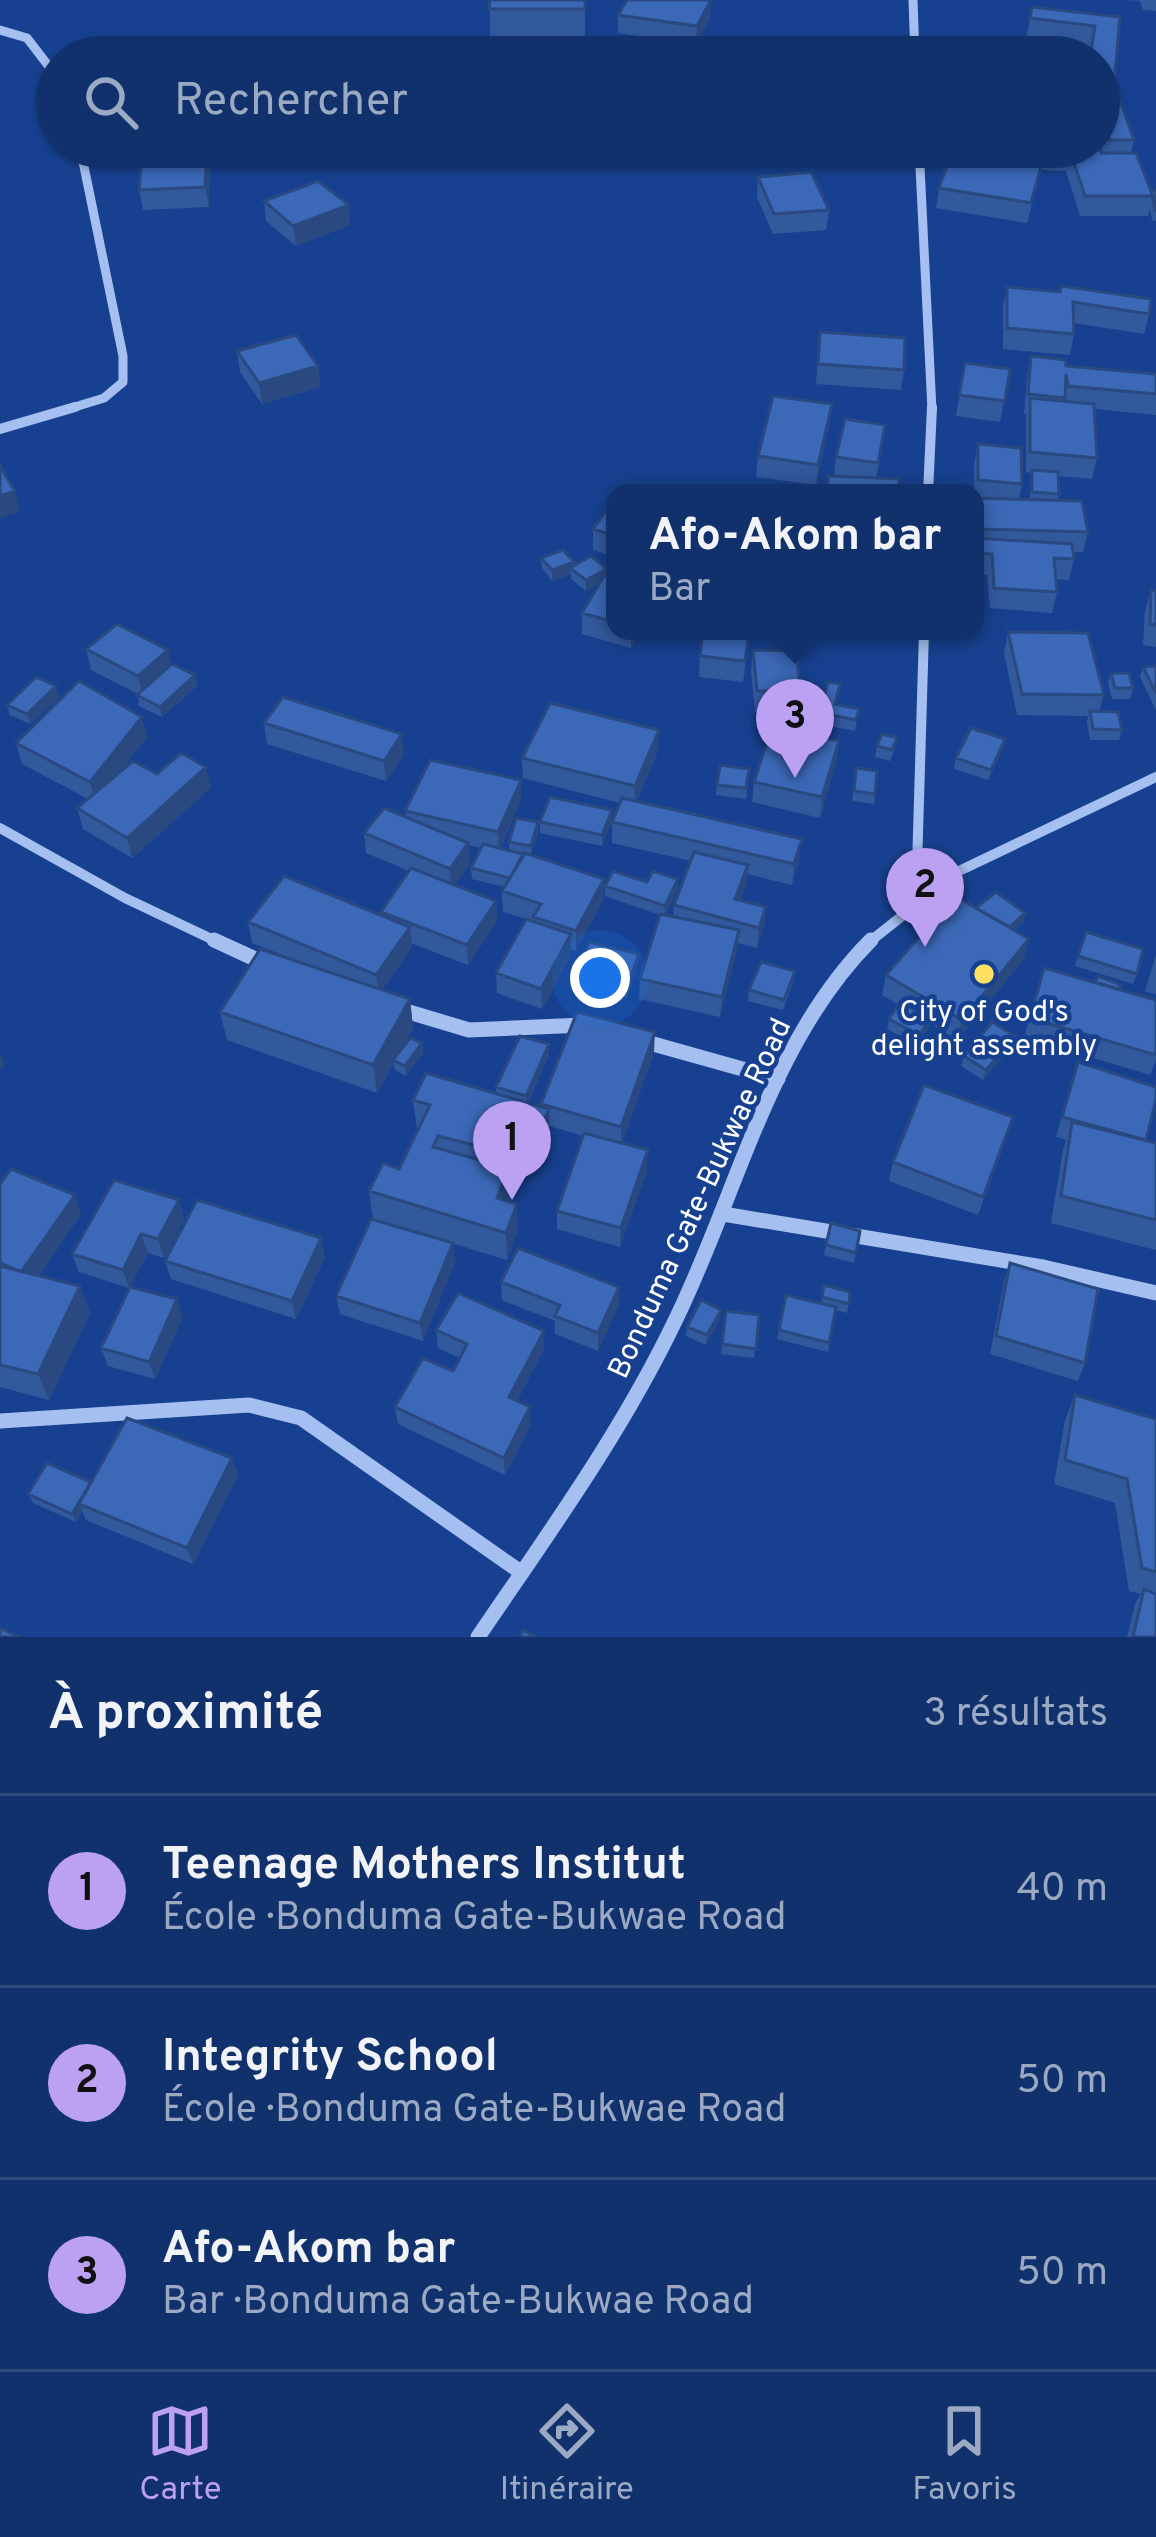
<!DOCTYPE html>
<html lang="fr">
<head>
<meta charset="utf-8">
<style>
  :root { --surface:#11316c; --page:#1a3972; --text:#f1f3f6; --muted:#9ca9c2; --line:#304c7f; --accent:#bca0f2 }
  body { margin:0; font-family:Overpass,sans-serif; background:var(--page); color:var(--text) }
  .you { position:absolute; left:600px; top:978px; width:42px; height:42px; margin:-30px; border:9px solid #fff; border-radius:50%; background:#1a73e8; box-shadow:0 0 0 18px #1a73e833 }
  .badge { display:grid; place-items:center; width:78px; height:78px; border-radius:50%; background:var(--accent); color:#111; font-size:39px; font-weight:700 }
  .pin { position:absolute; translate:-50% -99px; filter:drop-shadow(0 3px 6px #0008) }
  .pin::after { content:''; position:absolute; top:63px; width:42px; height:36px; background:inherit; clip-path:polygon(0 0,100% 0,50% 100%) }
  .popup { position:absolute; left:606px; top:484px; width:378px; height:156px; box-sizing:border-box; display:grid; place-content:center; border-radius:24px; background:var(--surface); filter:drop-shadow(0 3px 9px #0005); font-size:39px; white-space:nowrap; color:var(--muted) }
  .popup b { font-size:45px; color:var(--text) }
  .popup::after { content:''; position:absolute; left:50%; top:100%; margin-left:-24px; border:24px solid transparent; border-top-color:var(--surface) }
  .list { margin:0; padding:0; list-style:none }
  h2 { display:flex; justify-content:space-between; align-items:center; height:156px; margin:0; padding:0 48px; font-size:51px }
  h2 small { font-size:39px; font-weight:400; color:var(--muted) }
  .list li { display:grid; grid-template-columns:78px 1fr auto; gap:36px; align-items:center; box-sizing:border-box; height:192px; padding:0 48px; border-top:3px solid var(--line) }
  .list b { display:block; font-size:45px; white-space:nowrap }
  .list p { margin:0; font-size:39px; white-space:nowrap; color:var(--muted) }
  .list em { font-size:39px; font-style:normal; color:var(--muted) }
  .icon { flex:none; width:66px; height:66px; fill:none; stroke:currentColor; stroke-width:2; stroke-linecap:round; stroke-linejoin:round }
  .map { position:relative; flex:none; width:1156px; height:1637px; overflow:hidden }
  .search { position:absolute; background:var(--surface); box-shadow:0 3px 9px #0004; left:36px; right:36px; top:36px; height:132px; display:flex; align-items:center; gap:30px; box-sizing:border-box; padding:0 42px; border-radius:66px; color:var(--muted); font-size:45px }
  .sheet { height:732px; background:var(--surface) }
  nav { display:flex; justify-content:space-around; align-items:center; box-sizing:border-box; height:168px; border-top:3px solid var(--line); background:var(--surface); font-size:33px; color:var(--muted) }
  nav a { display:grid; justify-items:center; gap:6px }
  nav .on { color:var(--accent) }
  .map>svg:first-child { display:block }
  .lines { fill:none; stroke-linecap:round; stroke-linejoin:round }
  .street-far2 { stroke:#a5c0f0; stroke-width:9 }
  .street-far1 { stroke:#a5c0f0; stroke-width:10 }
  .street { stroke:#a5c0f0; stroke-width:15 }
  .wall { fill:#33599d }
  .shaded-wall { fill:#294980 }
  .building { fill:#3b68b7; stroke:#294980; stroke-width:3; fill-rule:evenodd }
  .poi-dot { fill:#ffe063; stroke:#174190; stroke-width:4.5 }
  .labels { text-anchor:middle; stroke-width:9; stroke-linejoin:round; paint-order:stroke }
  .poi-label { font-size:30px; fill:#fff; stroke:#174190 }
  .street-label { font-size:30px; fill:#fff; stroke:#174190 }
</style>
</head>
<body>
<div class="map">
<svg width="1156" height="1637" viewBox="0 0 1156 1637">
  <rect width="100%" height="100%" fill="#174190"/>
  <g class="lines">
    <path class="street-far2" d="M913,0L915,57
      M0,30L27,38L57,77
      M435,57L596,48L635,57
      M919,147L932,410
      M65,410L104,398L123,382V356L80,147"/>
    <path class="street-far1" d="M0,429L75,407
      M928,493L932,407
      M0,828L125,898L220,943
      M916,901L924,631
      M868,943L959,871L1156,777"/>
    <path class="street" d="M214,940L266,964
      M399,1009L469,1030L584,1025
      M639,1040L778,1079
      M723,1214L1043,1267L1156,1293
      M0,1421L249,1405L301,1418L522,1573
      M478,1637C548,1534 622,1432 676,1319C737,1194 770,1041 871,940"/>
  </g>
  <path class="wall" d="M490,0H585V36H490Z
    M1128,0H1156V11L1143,10L1140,1Z
    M1032,7L1120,17L1114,84L1134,140L1131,153L1151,191L1156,190V221L1152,220L1150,209L1148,216H1080L1066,171L1041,170L1027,223L936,208L939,188L1019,162V147H1099V57H1089L1090,54L1025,46Z
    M618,15L710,18L696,45L618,33Z
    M210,147L209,207L143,210L139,190Z
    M313,147H375L334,162Z
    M758,177L829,210L826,230L773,234L757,197Z
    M264,201L349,205L350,225L296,246L266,221Z
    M1007,287L1149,314L1144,334L1074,323V334L1070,355L1003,349V307Z
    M820,332L904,370L901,390L816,384Z
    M237,351L321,387L262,404L240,372Z
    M1031,356L1066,366L1156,374V415L1094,409L1097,458L1092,479L1058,476V500L1088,532L1083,552H1073L1074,559L1069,580L1056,579L1057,592L1052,613L990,608L987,575L975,574L974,465L978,444L1022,484L1019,499H1030L1031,473L1026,472V415L1024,414L1027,376Z
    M965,363L1010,369L1000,422L956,416Z
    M829,424L816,485L756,477L758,456Z
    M882,445L876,478L899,493H826L828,476H834L836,457Z
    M615,499V557L593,550V529Z
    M541,558L615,579V631H640L631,648L582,634V613L600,584L586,591L571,579V574L552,581L542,568Z
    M1151,590L1156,591V647L1143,645L1145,611Z
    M750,631L743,682L699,677L700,656Z
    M762,631H801L798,645L762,639Z
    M1008,632L1104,695L1099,711L1122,730L1119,740H1090L1087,722L1088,716L1017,715L1004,653Z
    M86,649L171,664L195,675L197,686L162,717L139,706L138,694L91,670Z
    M753,650L801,691L799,712H755L751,671Z
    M1156,666V710L1140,677L1143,667Z
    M1111,673L1133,688L1130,699H1112L1108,683Z
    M59,697L30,724L10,715L7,705Z
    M836,705L859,709L855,731L819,724L820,713Z
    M264,723L404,755L386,781L267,744Z
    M147,737L121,770L157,774L211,788L132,858L83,829L77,808L88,799L22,764L16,743Z
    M839,741L836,762L820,818L752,802L754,782Z
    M877,746L895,748L890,761L875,757Z
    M1003,749L988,780L954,769L956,758Z
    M658,751L637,801L802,839L799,860L792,885L747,874L746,886L740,900L766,907L764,927L757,948L738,943L720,1017L639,999L640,979L660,915L605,896V886L678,879V889L665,915L673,916L674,905L691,861L612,843V822L620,803L523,778L522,758Z
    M720,765L749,769L746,799L716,795Z
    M856,768L875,794L874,804L852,801Z
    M521,780V800L501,848L509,850V842L538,832L531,855L604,879L603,900L576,951L571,950V955L542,1009L497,993L496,973L526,919L503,912L502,891L505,887L472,879L471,868L481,848L468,845L470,864L454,885L496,901L497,921L468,965L411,943L412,947L382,990L410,999L413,1028L401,1050L422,1043L423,1053L406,1076L395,1070L394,1063L377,1093L227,1040L220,1012L298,961L252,943L248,922L381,916V912L409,871L366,853L364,833L406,817L405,811Z
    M612,821L602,846L540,833V822Z
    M976,908L1023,923L1015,930L1029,939L1024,959L957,1040L929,1023L928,1028L916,1045L887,1029L889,1019L899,1005L882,995L886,975Z
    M1086,932L1137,974L1133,984L1075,966Z
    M639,954L638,964L627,998L577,985V975Z
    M1156,955V995L1145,991Z
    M1044,968L1156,1000V1060L1150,1075L1024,1037Z
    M793,982L783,1010L748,1001L749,990Z
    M549,1044V1055L528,1103L541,1107V1104L654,1052L622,1143L647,1170L620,1247L557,1229V1211L584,1136L549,1126V1137L538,1165L523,1160L508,1201L518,1231L507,1260L373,1219L369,1191L399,1169L419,1129L417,1128L413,1100L496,1094V1087Z
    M1012,1046L983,1080L961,1066L964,1056Z
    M1071,1082L1146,1140L1156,1143V1250L1051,1223L1063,1150L1066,1140L1056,1137Z
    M1007,1137L978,1215L889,1181L893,1162Z
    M0,1184L81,1214L39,1276L80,1286L90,1313L49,1400L0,1387Z
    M179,1200L184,1219L164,1258L148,1253L129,1288L79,1272L72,1254Z
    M831,1223L860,1231L854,1263L824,1255Z
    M325,1257L296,1319L171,1279L165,1261Z
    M455,1262L423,1341L340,1314L336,1296Z
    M1010,1263L1085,1363L1078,1381L990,1354L1004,1281Z
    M501,1282L619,1305L598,1351L555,1334V1321L502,1300Z
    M824,1285L850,1292L847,1313L835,1310L828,1352L777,1339L786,1295L821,1304Z
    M726,1311L759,1315L754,1358L721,1354Z
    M183,1317L155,1379L108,1366L101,1348Z
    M720,1319L706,1345L686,1336L687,1327Z
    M436,1330L544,1331V1349L517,1401L531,1424L505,1475L398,1424L395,1407L453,1371L460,1358L438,1348Z
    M1075,1395L1156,1419V1637H1127L1135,1604L1141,1594L1129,1591L1115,1503L1054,1484L1065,1420Z
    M232,1458L238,1475L193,1564L86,1520L82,1511L76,1522L33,1503L28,1494Z"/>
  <path class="shaded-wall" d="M711,0L710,18L696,45L697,26Z
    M207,147H210L209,207L205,187Z
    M332,147H375L334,162Z
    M349,205L350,225L296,246L293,226Z
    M318,366L321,387L262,404L259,383Z
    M832,404L829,424L816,485L818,465Z
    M15,491L20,512L0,518V496Z
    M574,562V571L570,568V574L552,581V570Z
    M607,569V580L586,591V580Z
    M631,631H640L631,648Z
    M168,650L172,671L143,697L138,676Z
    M195,675L197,686L162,717L160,707Z
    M56,686L59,697L30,724L27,714Z
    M142,717L147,737L95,803L90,782Z
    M659,730L658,751L634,807L635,786Z
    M402,734L404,755L386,781L384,761Z
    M1005,739L1003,749L988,780L991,770Z
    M839,741L836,762L820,818L822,797Z
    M206,767L211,788L132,858L127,838Z
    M521,780V800L499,852L498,832Z
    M612,810V821L602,846V835Z
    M538,822V832L531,856V846Z
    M802,839L799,860L792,885L794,864Z
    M468,843L470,864L451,889L450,869Z
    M748,865L746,886L733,919L735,899Z
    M604,879L603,900L576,951V931Z
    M678,879V889L664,916L665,906Z
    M496,901L497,921L468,965L467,945Z
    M766,907L764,927L757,948L759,928Z
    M1025,913L1023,923L1003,941L1006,931Z
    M410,927L412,947L379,995L376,975Z
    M739,930L737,951L720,1017L722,997Z
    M571,934V955L542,1009L541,989Z
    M1029,939L1024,959L957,1040L962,1020Z
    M639,954L638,964L627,998V987Z
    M410,999L413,1028L377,1093L373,1065Z
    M931,1018L928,1028L916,1045L919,1035Z
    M655,1032L654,1052L621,1146V1127Z
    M1015,1036L1012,1046L983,1080L986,1070Z
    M422,1043L423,1053L406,1076L405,1066Z
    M549,1044V1055L526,1106V1096Z
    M0,1052L5,1065L0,1071Z
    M549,1109V1137L538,1165L537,1138Z
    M522,1133L523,1160L499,1225L497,1198Z
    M648,1150L647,1170L620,1247L621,1228Z
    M75,1195L81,1214L29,1290L21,1272Z
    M179,1200L184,1219L164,1258L158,1239Z
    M517,1204L518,1231L507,1260L506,1233Z
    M141,1234L148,1253L129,1288L123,1270Z
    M321,1238L325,1257L296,1319L292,1301Z
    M453,1243L455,1262L423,1341L420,1323Z
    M80,1286L90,1313L49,1400L38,1374Z
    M619,1287V1305L598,1351V1333Z
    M177,1299L183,1317L155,1379L149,1362Z
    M721,1310L720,1319L706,1345L707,1335Z
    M544,1331V1349L510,1415L509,1397Z
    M530,1407L531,1424L505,1475L504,1458Z
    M232,1458L238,1475L193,1564L187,1548Z
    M91,1482L79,1504L82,1511L76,1522L72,1514Z"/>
  <path class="building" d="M490,0H585V9H489Z
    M627,0H711L697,26L618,15Z
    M1032,7L1120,17L1114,84L1134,140H1110L1099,107V57H1090L1095,26L1030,18Z
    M1099,145L1101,153H1136L1153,196H1085L1070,151L1023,149V147H1099Z
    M143,147H207L205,187L139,190Z
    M952,152L1041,166L1031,203L939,188Z
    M811,172L829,210L774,214L758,177Z
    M318,181L349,205L293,226L264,201Z
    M1151,190H1156V210H1155Z
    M1061,286L1151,299L1149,314L1073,302L1074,334L1007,328V287L1060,292Z
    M820,332L905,338L904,370L818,364Z
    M296,335L318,366L259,383L237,351Z
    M1031,356L1066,360V366L1156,374V394L1068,386L1066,374L1065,398L1028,394Z
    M965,363L1010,369L1005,401L959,395Z
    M773,396L832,404L818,465L758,456Z
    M1030,398L1094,404L1097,458L1030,452Z
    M845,419L885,425L878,463L836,457Z
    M978,444L1021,448L1022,484L978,480Z
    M0,466L15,491L0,496Z
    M1032,470L1058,472L1059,494L1032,492Z
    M828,476L899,479V493H828Z
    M622,488L639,493H619Z
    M975,498L1082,501L1088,532L977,529Z
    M615,499V536L593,529Z
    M975,538L1072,544L1074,559L1054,558L1057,592L994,588L992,554L975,553Z
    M563,550L574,562L552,570L541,558Z
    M591,556L607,569L586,580L570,568Z
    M604,576L615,579V622L582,613Z
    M1151,590L1156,591V625L1150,624Z
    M117,624L168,650L138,676L86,649Z
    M703,631H749L745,661L700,656Z
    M1008,632L1088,633L1104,695L1022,694Z
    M753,650L796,651L801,691H757Z
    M172,664L195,675L160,707L137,695Z
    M1156,666V693L1143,667Z
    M1111,673H1129L1133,688H1115Z
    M36,677L56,686L27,714L7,705Z
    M79,681L142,717L90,782L16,743Z
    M828,682L840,684L835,704L859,709L856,720L820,713Z
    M283,697L402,734L384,761L264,723Z
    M550,703L659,730L635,786L522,758Z
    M1090,711L1118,712L1122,730L1093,729Z
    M772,727L839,741L822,797L754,782Z
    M971,728L1005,739L991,770L956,758Z
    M882,734L897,738L892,750L877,746Z
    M181,753L206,767L127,838L77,808L133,761L157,774Z
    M430,760L521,780L498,832L405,811Z
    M720,765L749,769L746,788L717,785Z
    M856,768L877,771L875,794L854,791Z
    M550,797L612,810L602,835L540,822Z
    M622,798L802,839L794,864L612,822Z
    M384,808L468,843L450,869L364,833Z
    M516,818L538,822L531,846L509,842Z
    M483,844L523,854L510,878L471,868Z
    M694,852L748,865L735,899L766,907L759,928L674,905Z
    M525,853L604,879L576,931L533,917L541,904L502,891Z
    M411,868L496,901L467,945L381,912Z
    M613,871L647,882L653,871L678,879L665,906L605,886Z
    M284,876L410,927L376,975L248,922Z
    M996,892L1025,913L1010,927L976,908Z
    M955,896L1029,939L962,1020L886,975Z
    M660,914L739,930L722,997L640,979Z
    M526,919L571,934L541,989L496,973Z
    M1086,932L1143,949L1137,974L1078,956Z
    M589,942L639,954L627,987L577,975Z
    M260,949L410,999L373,1065L220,1012Z
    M761,962L795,971L784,1000L749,990Z
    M1044,968L1156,1000V1055L1030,1018Z
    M1098,976L1121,985L1119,989L1095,982Z
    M900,1002L931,1018L919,1035L889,1019Z
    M577,1012L655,1032L621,1127L541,1104Z
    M992,1022L1015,1036L986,1070L964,1056Z
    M520,1036L549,1044L526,1096L496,1087Z
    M410,1038L422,1043L405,1066L393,1060Z
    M1078,1062L1156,1087V1099L1146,1140L1062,1117Z
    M426,1073L549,1109L537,1138L522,1133L497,1198L517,1204L506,1233L369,1191L383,1163L399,1169L430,1105L413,1100ZM438,1136L494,1150L490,1163L433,1147Z
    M924,1085L1013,1117L983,1197L893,1162Z
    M1072,1122L1156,1143V1220L1061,1196Z
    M584,1133L648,1150L621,1228L557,1211Z
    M11,1169L75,1195L21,1272L0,1263V1184Z
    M114,1180L179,1200L158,1239L141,1234L123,1270L72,1254Z
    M197,1200L321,1238L292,1301L165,1261Z
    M371,1219L453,1243L420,1323L336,1296Z
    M831,1223L860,1231L856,1253L826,1245Z
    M518,1248L619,1287L598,1333L555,1316L560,1305L501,1282Z
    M1010,1263L1098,1289L1085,1363L996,1336Z
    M0,1266L80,1286L38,1374L0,1365Z
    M824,1285L850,1292L849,1304L822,1297Z
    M130,1287L177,1299L149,1362L101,1348Z
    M458,1293L544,1331L509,1397L530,1407L504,1458L395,1407L423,1358L453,1371L467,1344L436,1330Z
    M786,1295L836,1307L829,1343L779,1330Z
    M701,1300L721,1310L707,1335L687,1327Z
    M726,1311L759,1315L756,1349L722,1344Z
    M1075,1395L1156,1419V1572L1142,1568L1127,1479L1065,1460Z
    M127,1418L232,1458L187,1548L79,1504Z
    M47,1463L91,1482L72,1514L28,1494Z
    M1144,1589L1156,1594V1637H1133Z
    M0,1628L20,1637H0Z
    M523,1630L537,1637H520Z"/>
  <circle class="poi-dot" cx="984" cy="974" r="12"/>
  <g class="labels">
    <g class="poi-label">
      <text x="984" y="1021">City of God's<tspan x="984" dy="34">delight assembly</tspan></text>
    </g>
    <g class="street-label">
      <text transform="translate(699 1198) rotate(-65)" y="10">Bonduma Gate-Bukwae Road</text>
    </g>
  </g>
</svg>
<div class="you"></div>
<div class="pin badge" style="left:512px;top:1200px">1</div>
<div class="pin badge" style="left:925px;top:947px">2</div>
<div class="pin badge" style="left:795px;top:778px">3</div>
<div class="popup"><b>Afo-Akom bar</b>Bar</div>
<div class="search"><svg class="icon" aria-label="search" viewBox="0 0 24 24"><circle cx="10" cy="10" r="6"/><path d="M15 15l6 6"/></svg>Rechercher</div>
</div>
<section class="sheet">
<h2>À proximité<small>3 résultats</small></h2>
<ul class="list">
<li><span class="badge">1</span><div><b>Teenage Mothers Institut</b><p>École · Bonduma Gate-Bukwae Road</p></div><em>40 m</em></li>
<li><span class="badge">2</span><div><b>Integrity School</b><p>École · Bonduma Gate-Bukwae Road</p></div><em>50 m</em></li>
<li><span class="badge">3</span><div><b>Afo-Akom bar</b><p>Bar · Bonduma Gate-Bukwae Road</p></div><em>50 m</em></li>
</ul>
</section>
<nav>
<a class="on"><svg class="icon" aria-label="map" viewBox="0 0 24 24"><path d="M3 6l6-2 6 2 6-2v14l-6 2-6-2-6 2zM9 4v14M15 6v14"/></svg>Carte</a>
<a><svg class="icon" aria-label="directions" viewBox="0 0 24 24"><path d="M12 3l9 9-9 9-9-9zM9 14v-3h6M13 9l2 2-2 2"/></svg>Itinéraire</a>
<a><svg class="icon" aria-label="saved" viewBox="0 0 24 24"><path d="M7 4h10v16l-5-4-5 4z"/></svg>Favoris</a>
</nav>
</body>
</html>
